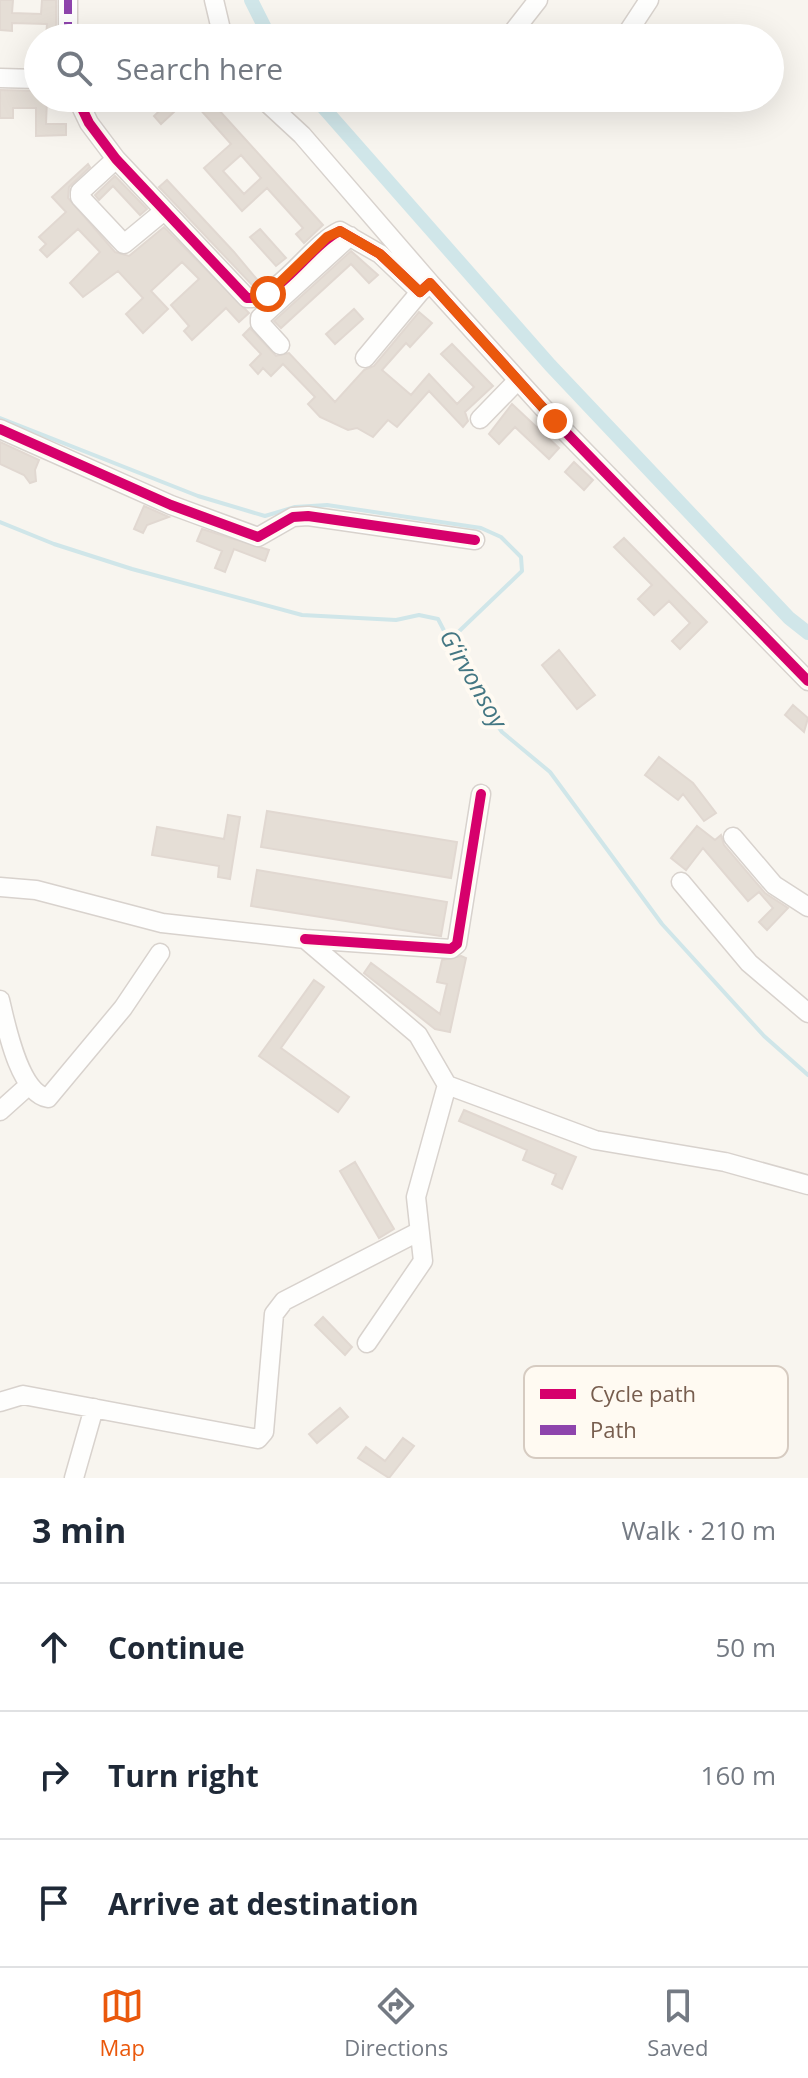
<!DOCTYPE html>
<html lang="en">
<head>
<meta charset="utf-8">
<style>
  :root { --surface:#fff; --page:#f6f6f7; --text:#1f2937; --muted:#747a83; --line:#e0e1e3; --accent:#ea580c }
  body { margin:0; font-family:"Open Sans",sans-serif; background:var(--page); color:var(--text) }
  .stop { position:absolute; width:24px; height:24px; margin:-18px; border:6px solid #ea580c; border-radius:50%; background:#fff }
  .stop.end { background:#ea580c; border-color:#fff; box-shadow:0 2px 8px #0008 }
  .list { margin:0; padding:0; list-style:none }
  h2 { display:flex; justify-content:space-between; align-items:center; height:104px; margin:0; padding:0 32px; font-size:34px }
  h2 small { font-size:26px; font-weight:400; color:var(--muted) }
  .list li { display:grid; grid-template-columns:52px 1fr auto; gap:24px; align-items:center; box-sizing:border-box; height:128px; padding:0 32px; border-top:2px solid var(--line) }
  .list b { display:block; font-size:30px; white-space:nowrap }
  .list em { font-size:26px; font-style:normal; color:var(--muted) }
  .icon { flex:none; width:44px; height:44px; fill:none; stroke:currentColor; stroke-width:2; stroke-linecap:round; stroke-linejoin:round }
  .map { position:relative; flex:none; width:808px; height:1478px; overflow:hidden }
  .search { position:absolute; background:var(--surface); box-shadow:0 8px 32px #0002; left:24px; right:24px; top:24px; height:88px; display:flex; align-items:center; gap:20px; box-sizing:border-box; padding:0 28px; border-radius:44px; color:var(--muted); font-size:30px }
  .sheet { height:488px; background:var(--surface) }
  nav { display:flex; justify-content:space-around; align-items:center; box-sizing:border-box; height:112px; border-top:2px solid var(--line); background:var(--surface); font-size:22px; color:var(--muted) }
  nav a { display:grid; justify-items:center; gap:4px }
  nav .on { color:var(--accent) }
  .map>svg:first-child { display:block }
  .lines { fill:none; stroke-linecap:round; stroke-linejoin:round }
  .stream { stroke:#d0e6e9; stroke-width:4 }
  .canal { stroke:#d0e6e9; stroke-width:14 }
  .building { fill:#e5ded6; stroke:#e1d8d1; stroke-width:2; fill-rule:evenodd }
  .minor-casing { stroke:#d8d2cd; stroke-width:21 }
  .minor { stroke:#fefefd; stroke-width:18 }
  .quiet { stroke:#8e44ad; stroke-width:8; stroke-dasharray:16 8; stroke-linecap:butt }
  .cycleway-casing { stroke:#fffaf2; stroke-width:15 }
  .cycleway { stroke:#d6006c; stroke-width:10 }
  .route { stroke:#ea580c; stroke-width:10 }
  .labels { text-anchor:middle; stroke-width:8; stroke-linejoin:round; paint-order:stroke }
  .water-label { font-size:24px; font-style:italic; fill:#447783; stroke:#fffaf2 }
  .key { fill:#fffaf2; stroke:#d6cbc1; stroke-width:2 }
  .key-label { font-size:22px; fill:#775d4e }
</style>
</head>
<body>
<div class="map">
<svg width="808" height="1478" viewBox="0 0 808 1478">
  <rect width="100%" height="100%" fill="#f8f5ef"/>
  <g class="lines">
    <path class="stream" d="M0,418L198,496L265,516L295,507L327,505L481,528L501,537L521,557L522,571L451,639
      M0,522L54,544L132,569L302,615L396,620L419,615L438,619L481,702L502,732L550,772L662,924L764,1036L808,1075"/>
    <path class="canal" d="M251,0L270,38
      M315,98L550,365L789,618L808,633"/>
  </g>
  <path class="building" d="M0,0H13L12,13L41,14L42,0H56V38H46L47,24L12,23V31L0,30Z
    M0,90L38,91V98H47L46,124H66V135L36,136V108H13V118H0Z
    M173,98H189L161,124L154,116Z
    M190,98H208L323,225L304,243L296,234L303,228L267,188L242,211L204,168L231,144ZM241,155L261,178L244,194L223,171Z
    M88,164L90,167L69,187L68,198L115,252L129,256L164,227L249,313L239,322L226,308L192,340L184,331L189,326L171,305L199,279L182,262L151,291L168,309L143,333L126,314L143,298L118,271L83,297L70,283L100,252L78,229L47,257L40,250L46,244L39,237L66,212L52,197Z
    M115,176L147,209L140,215L113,186L99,200L95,195Z
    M167,180L234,252L260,283L252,285L159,187Z
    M260,229L286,258L276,266L250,237Z
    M351,251L378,275L369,283L351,264L281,328L274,321Z
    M354,309L363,319L335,344L326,334Z
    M419,312L432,323L410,347L406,343L382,370L411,395L429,374L457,404L474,387L441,354L452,344L493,386L465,412L468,421L463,427L429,391L397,427L388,420L373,437L357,428L348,430L320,417L308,404L315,397L283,364L271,376L263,368L258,374L250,365L261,354L243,335L250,328L276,356L289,353L335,402L364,370L374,366Z
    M512,404L559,448L549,459L515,427L499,444L489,434Z
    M0,442L39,460L35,470L36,481L30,483L24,475L0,464Z
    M574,462L593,480L584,490L565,472Z
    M144,506L169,517L147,525L143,533L134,529Z
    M202,529L269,550L265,561L234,549L225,572L215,568L222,551L197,541Z
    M624,538L707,622L680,649L672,641L690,623L669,601L654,615L638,599L652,585L614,547Z
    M559,650L595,695L577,709L542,665Z
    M793,705L808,718L804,732L785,715Z
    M659,757L693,783L716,813L704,821L683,794L678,800L645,775Z
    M267,811L457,842L451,878L261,847Z
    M228,815L240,817L230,879L218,877L219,866L152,855L157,827L224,839Z
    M697,826L715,840L721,835L724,845L765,893L788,908L767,930L759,922L773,908L759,892L748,901L703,848L686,870L671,858Z
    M257,870L447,902L441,936L251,906Z
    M461,956L466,958L450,1032L435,1029L364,973L371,963L440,1014L447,984L437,982L442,960Z
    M314,980L324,987L281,1048L349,1097L338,1112L259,1056Z
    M464,1110L576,1157L562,1189L552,1184L556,1174L523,1160L527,1150L459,1121Z
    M355,1162L394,1229L379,1238L340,1171Z
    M323,1317L352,1347L345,1355L315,1325Z
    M340,1408L348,1417L317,1443L309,1434Z
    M403,1438L414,1446L389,1478L358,1458L366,1447L385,1461Z"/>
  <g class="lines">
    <g class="minor-casing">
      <path id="minor" d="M214,0L223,38
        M509,37L538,0
        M68,38V0
        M624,38L649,0
        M0,78L38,79
        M77,98L89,123L116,159L247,298C278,301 310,245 340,231L380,254L420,292L430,283L555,421L808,681
        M262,98L302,135L430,283
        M116,159L80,192V197L124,244L164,211
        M280,345L260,323V318L350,236
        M365,358L420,292
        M480,419L518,380
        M0,429L171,505L258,537L293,517L308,516L475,540
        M733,837L774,885L808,907
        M681,882L749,963L808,1013
        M0,887L36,890L162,923L305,939L418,1035L447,1085L595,1140L725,1162L808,1185
        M305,939L451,949L457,944L481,794
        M0,1000C6,1025 19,1093 48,1098L123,1008L160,953
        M0,1111L29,1085
        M367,1343L423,1261L416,1197L447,1085
        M0,1402L23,1395L258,1439L264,1432L274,1314L284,1301L418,1232
        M74,1478L94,1408"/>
    </g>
    <use href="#minor" class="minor"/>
    <path class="quiet" d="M68,38V0"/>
    <g class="cycleway-casing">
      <path id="cycleway" d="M77,98L89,123L116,159L247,298C278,301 310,245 340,231L380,254L420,292L430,283L555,421L808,681
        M0,429L171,505L258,537L293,517L308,516L475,540
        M305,939L451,949L457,944L481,794"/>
    </g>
    <use href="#cycleway" class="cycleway"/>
  </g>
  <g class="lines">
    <path class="route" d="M268,294L327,237L340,231L380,254L420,292L430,283L555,421"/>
  </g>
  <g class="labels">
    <g class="water-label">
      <text transform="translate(473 679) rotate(60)" y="8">G‘irvonsoy</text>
    </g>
  </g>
  <rect x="524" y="1366" width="264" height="92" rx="12" class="key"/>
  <rect x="540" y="1389" width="36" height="10" fill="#d6006c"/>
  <rect x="540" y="1425" width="36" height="10" fill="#8e44ad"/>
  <g class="key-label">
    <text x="590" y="1402">Cycle path</text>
    <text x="590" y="1438">Path</text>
  </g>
</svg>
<div class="stop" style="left:268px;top:294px"></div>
<div class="stop end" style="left:555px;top:421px"></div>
<div class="search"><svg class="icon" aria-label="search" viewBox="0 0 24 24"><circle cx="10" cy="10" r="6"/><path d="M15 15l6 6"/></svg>Search here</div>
</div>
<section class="sheet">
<h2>3 min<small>Walk · 210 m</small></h2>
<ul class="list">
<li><svg class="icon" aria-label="ahead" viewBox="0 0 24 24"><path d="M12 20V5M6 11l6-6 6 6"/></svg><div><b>Continue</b></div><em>50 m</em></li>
<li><svg class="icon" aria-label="right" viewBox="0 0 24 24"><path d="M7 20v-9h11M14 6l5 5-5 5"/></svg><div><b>Turn right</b></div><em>160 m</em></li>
<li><svg class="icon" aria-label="arrive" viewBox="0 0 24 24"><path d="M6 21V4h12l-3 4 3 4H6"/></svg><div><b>Arrive at destination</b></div></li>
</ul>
</section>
<nav>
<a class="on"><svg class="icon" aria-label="map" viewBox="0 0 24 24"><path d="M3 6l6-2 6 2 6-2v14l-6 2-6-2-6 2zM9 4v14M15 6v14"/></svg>Map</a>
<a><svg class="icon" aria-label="directions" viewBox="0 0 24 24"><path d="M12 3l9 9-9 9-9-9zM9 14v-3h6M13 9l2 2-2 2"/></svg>Directions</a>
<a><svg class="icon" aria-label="saved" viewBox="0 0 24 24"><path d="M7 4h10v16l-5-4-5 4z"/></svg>Saved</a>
</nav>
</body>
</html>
